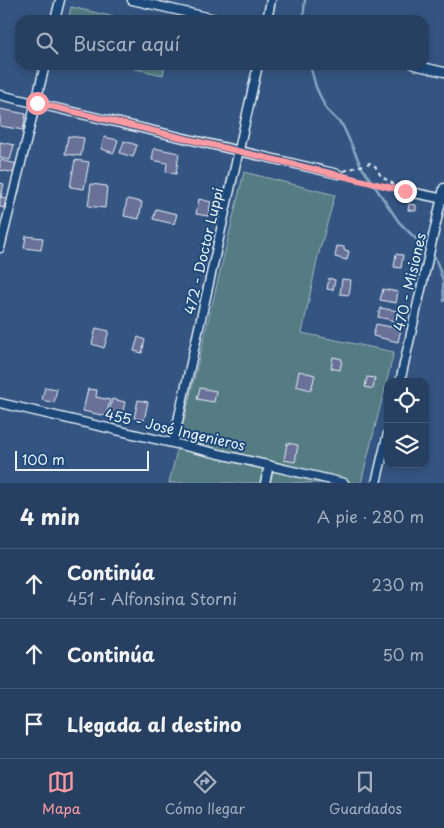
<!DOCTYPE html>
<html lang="es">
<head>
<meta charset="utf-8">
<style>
  :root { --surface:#274062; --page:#334b6b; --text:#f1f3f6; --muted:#a4afbe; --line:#435977; --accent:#ff9aa2 }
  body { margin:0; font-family:"Playpen Sans",sans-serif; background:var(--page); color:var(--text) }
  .controls { position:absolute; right:15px; bottom:15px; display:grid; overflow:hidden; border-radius:10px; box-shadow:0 2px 8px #0003 }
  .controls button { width:45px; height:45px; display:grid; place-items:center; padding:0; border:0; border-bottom:1px solid var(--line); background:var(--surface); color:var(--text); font:25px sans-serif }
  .scale { position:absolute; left:15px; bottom:12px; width:134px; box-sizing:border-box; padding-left:5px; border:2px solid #e8f1f8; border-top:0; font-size:14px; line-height:18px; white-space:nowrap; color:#e8f1f8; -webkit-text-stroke:4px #1f4a7a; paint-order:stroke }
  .stop { position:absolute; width:15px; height:15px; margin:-11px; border:4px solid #ff9aa2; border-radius:50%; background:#fff }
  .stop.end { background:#ff9aa2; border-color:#fff; box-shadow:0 1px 5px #0008 }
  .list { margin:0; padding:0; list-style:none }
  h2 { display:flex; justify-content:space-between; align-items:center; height:65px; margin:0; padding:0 20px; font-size:21px }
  h2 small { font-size:16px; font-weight:400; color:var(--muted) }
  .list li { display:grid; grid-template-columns:32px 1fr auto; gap:15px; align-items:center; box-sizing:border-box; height:70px; padding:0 20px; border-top:1px solid var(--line) }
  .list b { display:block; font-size:19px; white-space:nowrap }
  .list p { margin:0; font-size:16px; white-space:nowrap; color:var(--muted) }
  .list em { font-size:16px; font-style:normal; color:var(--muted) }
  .icon { flex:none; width:28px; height:28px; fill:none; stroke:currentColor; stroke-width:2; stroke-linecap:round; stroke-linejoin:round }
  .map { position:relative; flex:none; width:444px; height:483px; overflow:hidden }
  .search { position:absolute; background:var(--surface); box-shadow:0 2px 8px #0003; left:15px; right:15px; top:15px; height:55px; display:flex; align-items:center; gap:12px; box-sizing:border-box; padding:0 18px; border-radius:15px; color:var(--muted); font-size:19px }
  .sheet { height:275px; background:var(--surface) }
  nav { display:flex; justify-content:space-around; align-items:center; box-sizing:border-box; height:70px; border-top:1px solid var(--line); background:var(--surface); font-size:14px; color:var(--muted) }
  nav a { display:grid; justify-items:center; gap:2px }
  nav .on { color:var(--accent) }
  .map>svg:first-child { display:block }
  .green { fill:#547c83; stroke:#9eb6be }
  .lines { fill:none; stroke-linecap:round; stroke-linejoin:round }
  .stream { stroke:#85a7c3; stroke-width:2.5 }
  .building { fill:#697198; stroke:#e8f1f8 }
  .minor-casing { stroke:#e8f1f8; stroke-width:11 }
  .path { stroke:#e8f1f8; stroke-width:2; stroke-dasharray:4 4; stroke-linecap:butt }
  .minor { stroke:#1f4a7a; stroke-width:8 }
  .route { stroke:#ff9aa2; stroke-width:6 }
  .labels { text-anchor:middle; stroke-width:4; stroke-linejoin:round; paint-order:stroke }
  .street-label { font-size:14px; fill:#e8f1f8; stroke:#1f4a7a }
</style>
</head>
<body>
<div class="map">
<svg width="444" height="483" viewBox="0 0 444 483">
  <rect width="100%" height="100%" fill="#345582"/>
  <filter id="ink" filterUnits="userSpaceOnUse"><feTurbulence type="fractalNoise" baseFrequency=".02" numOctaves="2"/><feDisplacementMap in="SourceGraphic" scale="10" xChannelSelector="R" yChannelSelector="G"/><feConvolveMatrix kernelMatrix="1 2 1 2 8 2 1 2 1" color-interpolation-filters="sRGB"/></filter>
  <g filter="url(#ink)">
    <path class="green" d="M71,7L128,20H68Z
      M117,65H165L163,75Z
      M244,172L335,195L318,256L302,333L394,352L361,483H169Z"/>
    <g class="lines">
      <path class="stream" d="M303,20L305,0
        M310,65L316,87L326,109L343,126L361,166L399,222L420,243
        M435,257L443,280L444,301"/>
    </g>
    <path class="building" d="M0,109L26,114L23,130L0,126Z
      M68,136L84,138L81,156L65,154Z
      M104,137L118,140L114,153L101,149Z
      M124,141L137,145L133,157L120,153Z
      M0,142L14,145L10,160L0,158Z
      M154,148L179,153L176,174L166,172L167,163L152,160Z
      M0,160L17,164L15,173L0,170Z
      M75,160L89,162L84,189L70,187Z
      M0,183L4,184L1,197H0Z
      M91,184L107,186L105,208L88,206Z
      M0,197L6,198L4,208L0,207Z
      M127,199L142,202L139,219L124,216Z
      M199,199L211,202L208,216L196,214Z
      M409,204L416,205V211L408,210Z
      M156,209L177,214L174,224L153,219Z
      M26,236L43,238L41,250L24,248Z
      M337,246L344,247V250L349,251L347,260L335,257Z
      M396,254L403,255L401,268L394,267Z
      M329,278L335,280L333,290L327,289Z
      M342,279L351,280L349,295L340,294Z
      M383,289L398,292L396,303L380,300Z
      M380,308L398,311L396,321L378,317Z
      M376,324L401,329L398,342L373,336Z
      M96,328L109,331L104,348L92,344Z
      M138,337L145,340L142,353L134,351Z
      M333,357L342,359L340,370L331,368Z
      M299,371L315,375L311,390L296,386Z
      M367,377L375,378L373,389L365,387Z
      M45,387L57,389L54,403L42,400Z
      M200,388L216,391L214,402L197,399Z
      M88,389L97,390L96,397L110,400L106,416L83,411Z
      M112,399L125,402L121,420L108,417Z
      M138,400L148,402L144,420L134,418Z
      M287,443L298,445L295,462L284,460Z"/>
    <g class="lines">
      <g class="minor-casing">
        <path id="minor" d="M132,0L220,20
          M55,20L60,0
          M267,20L271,0
          M414,65L444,72
          M0,95L338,174
          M405,191L444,199
          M0,248L45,65
          M400,382L444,188
          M0,403L344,483
          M173,443L258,65
          M265,483L269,465
          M376,483L388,433"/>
      </g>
      <path class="path" d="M344,171L370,163L375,166L381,176L398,187
        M344,175L398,189"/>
      <use href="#minor" class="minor"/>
    </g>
  </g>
  <g class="lines" filter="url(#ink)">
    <path class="route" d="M37,103L405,191"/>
  </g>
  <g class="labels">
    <g class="street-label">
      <text transform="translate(204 251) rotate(-77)" y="5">472 - Doctor Luppi</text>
      <text transform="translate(410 282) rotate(-77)" y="5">470 - Misiones</text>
      <text transform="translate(175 430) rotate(13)" y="5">455 - José Ingenieros</text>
    </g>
  </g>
</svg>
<div class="controls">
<button><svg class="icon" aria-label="locate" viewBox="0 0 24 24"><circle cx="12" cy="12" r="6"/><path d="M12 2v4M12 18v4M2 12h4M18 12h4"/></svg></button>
<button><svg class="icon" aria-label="layers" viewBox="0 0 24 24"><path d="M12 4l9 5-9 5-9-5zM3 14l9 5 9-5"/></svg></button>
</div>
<div class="scale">100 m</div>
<div class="stop" style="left:37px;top:103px"></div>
<div class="stop end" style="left:405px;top:191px"></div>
<div class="search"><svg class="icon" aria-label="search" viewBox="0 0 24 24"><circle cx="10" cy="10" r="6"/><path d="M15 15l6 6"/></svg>Buscar aquí</div>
</div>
<section class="sheet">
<h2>4 min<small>A pie · 280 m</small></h2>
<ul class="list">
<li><svg class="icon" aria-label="ahead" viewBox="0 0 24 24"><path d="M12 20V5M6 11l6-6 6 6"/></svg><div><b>Continúa</b><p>451 - Alfonsina Storni</p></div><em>230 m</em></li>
<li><svg class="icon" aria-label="ahead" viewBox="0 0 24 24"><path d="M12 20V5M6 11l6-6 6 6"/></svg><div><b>Continúa</b></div><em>50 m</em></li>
<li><svg class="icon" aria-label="arrive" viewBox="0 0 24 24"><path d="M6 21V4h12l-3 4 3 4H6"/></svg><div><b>Llegada al destino</b></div></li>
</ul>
</section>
<nav>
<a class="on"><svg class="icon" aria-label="map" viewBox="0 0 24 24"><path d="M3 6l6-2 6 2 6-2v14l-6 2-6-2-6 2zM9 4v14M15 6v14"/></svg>Mapa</a>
<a><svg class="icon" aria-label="directions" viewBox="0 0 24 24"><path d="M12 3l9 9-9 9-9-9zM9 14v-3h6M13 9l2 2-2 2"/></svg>Cómo llegar</a>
<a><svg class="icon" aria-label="saved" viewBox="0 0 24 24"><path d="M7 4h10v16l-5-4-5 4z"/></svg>Guardados</a>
</nav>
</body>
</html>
